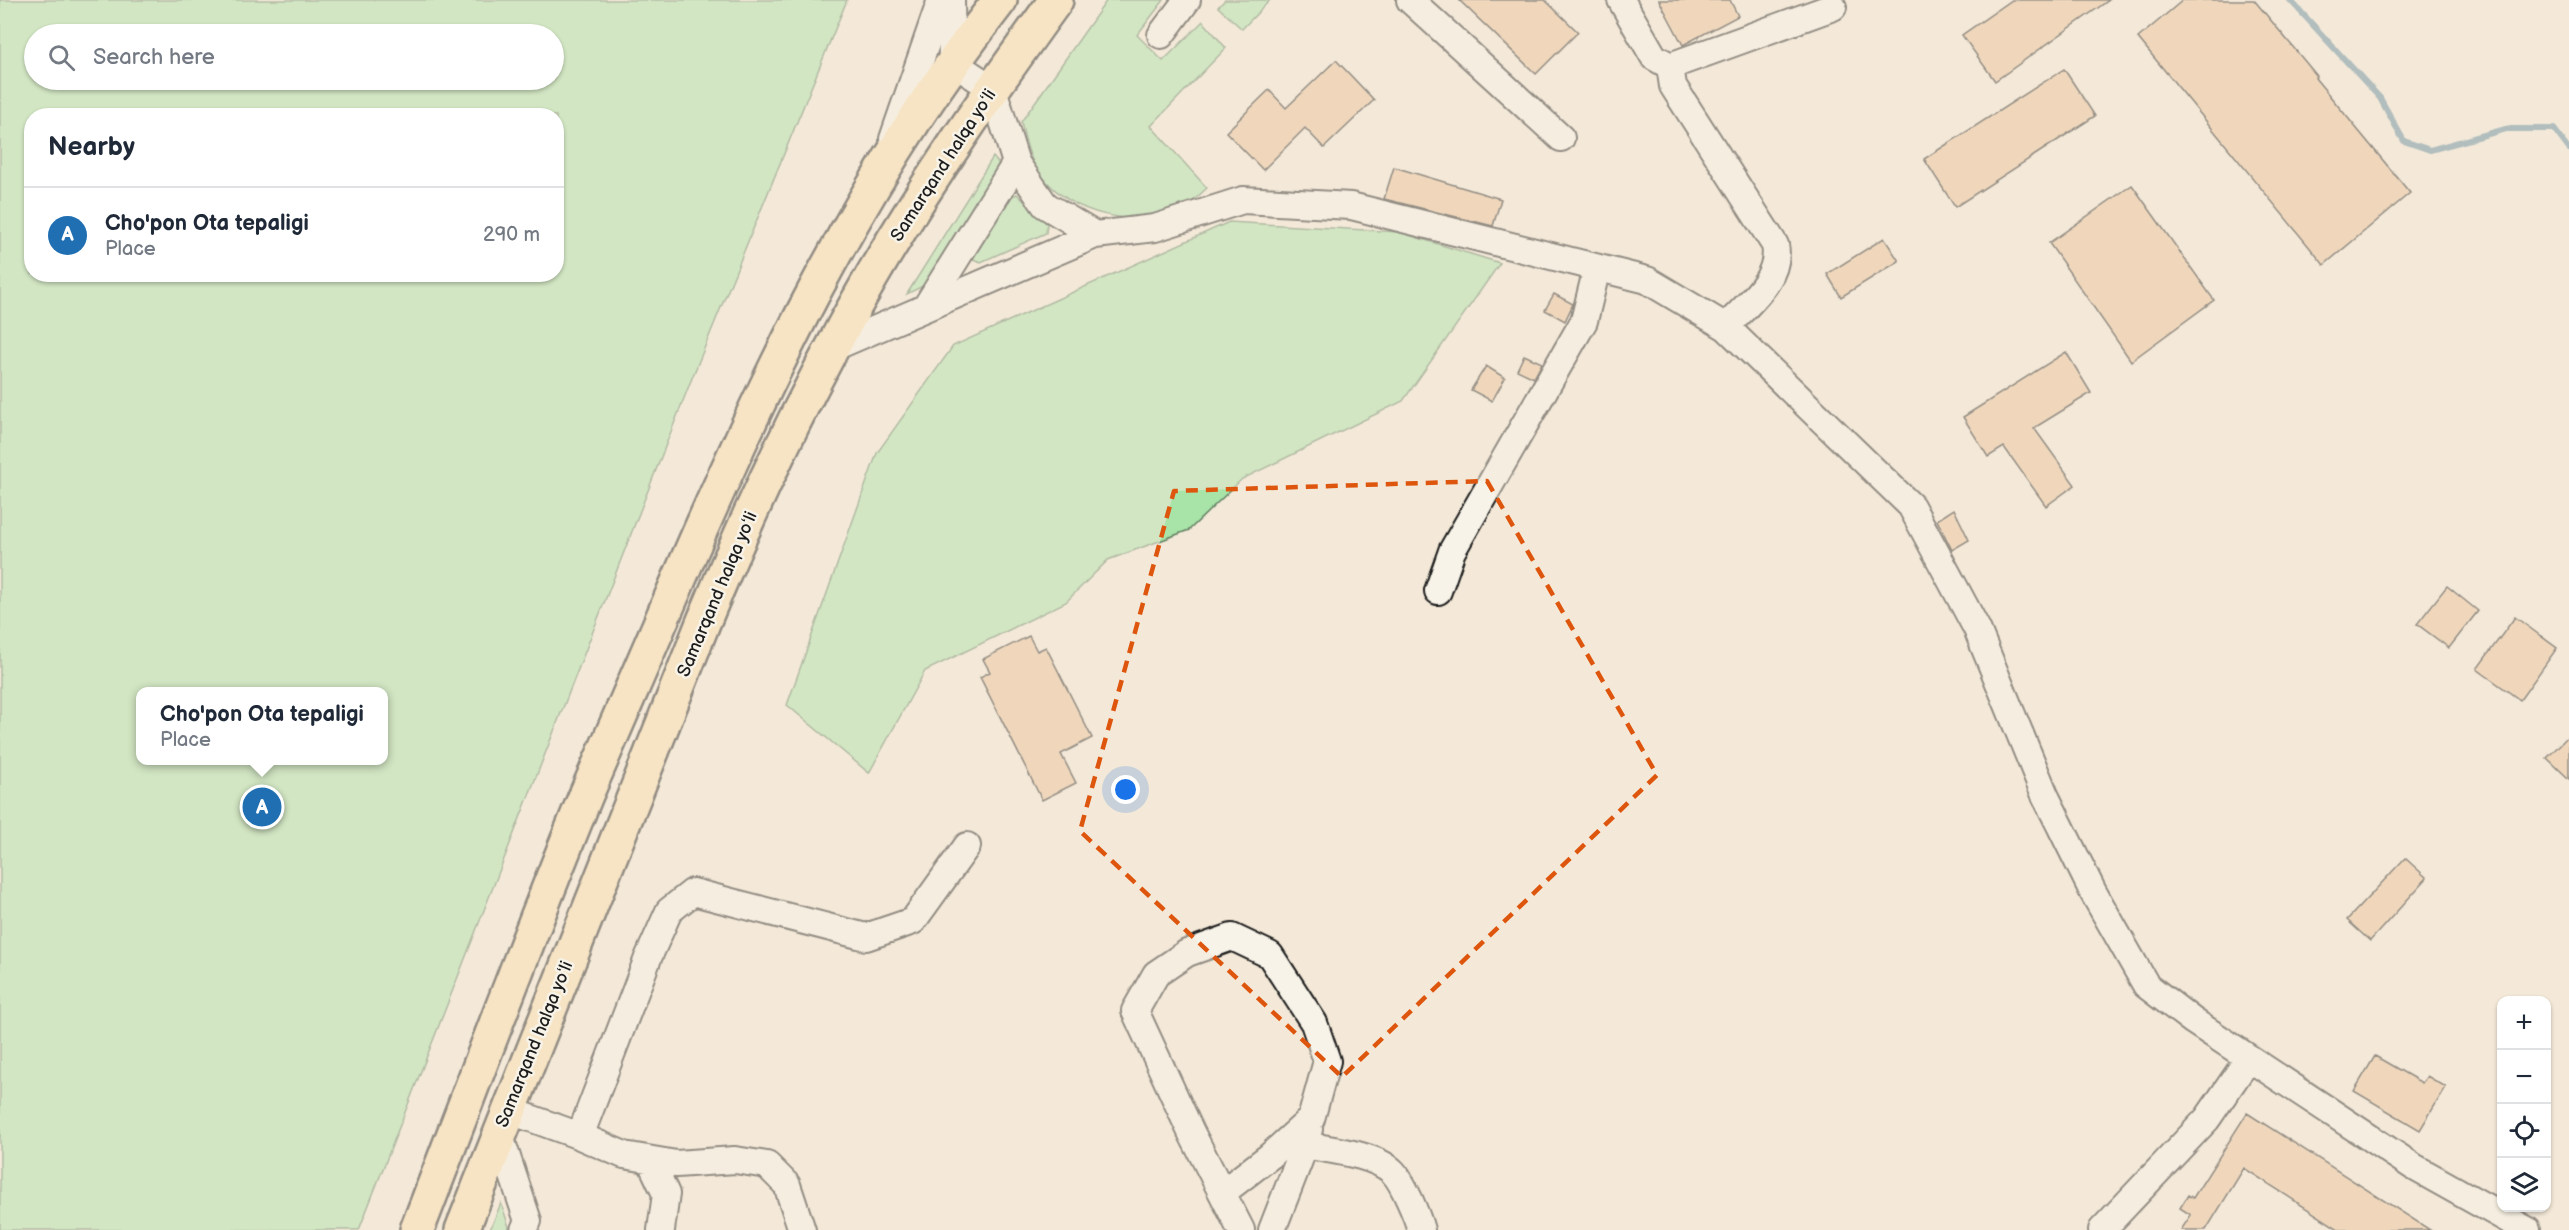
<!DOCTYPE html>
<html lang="en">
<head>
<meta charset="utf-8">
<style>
  :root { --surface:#fff; --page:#f6f6f7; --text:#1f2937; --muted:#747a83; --line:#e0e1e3; --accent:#1f6fb2 }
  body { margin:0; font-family:"Balsamiq Sans",sans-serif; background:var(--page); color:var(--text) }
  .controls { position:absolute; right:18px; bottom:18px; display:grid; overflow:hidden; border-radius:12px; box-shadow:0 2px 4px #0004 }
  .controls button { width:54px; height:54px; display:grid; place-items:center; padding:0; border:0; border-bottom:2px solid var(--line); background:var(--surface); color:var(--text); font:30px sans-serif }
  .you { position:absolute; left:1126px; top:790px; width:21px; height:21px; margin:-15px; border:4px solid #fff; border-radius:50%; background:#1a73e8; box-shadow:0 0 0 9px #1a73e833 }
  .badge { display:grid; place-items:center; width:39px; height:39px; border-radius:50%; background:var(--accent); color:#fff; font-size:20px; font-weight:700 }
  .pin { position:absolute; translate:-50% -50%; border:3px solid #fff; box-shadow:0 2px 6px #0006 }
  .popup { position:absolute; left:136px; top:687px; width:252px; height:78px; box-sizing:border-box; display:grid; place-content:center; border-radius:12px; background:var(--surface); filter:drop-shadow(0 2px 4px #0005); font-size:20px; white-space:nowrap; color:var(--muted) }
  .popup b { font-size:22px; color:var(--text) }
  .popup::after { content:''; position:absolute; left:50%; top:100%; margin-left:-12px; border:12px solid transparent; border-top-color:var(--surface) }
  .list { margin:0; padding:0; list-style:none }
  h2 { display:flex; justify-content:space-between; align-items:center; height:78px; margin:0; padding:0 24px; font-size:26px }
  h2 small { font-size:20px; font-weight:400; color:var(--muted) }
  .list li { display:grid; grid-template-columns:39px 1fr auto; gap:18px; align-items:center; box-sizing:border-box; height:96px; padding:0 24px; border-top:2px solid var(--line) }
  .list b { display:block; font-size:22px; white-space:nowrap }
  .list p { margin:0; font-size:20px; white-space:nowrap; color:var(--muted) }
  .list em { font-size:20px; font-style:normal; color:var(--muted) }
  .icon { flex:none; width:33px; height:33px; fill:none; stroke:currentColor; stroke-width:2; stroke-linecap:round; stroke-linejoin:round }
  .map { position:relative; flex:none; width:2569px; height:1230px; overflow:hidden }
  .search { position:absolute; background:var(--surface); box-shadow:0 2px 4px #0004; left:24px; top:24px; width:540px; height:66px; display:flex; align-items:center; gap:15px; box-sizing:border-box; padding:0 21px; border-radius:33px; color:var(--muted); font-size:22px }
  .panel { position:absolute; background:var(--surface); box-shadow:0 2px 4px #0004; left:24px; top:108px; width:540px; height:174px; border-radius:24px }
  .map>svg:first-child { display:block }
  .green { fill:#a8e3a8; stroke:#628062; stroke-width:1.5; fill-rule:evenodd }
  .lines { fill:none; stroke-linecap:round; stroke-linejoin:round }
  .stream { stroke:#61899c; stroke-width:6 }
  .building { fill:#eac29a; stroke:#1c1c1c; stroke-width:1.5 }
  .minor-casing { stroke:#1c1c1c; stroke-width:30 }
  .highway-casing { stroke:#1c1c1c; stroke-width:38 }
  .minor { stroke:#f7f3e8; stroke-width:26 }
  .highway { stroke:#faddab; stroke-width:33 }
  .marked { fill:none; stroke:#de560d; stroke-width:4.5; stroke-dasharray:12 8; stroke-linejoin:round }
  .labels { text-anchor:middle; stroke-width:5; stroke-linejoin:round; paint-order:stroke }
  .street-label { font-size:18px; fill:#1c1c1c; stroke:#f7f3e8 }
</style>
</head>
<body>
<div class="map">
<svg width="2569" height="1230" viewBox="0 0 2569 1230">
  <rect width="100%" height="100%" fill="#f4e9d8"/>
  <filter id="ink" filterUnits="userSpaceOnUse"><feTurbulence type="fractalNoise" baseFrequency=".0167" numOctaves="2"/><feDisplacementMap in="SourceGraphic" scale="12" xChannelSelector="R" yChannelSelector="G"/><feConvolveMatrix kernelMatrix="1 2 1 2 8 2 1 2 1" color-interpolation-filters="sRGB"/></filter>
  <g filter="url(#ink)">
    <path class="green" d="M0,0H847L690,383L359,1230H0ZM34,34H554V80H34ZM32,116H556V274H32ZM140,692H383V760H140Z
      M1107,0H1164L1137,35L1163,61L1203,21L1226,48L1151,126L1207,188C1200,194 1191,205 1182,208C1133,229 1073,216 1040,174C1029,159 1025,139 1021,122Z
      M1225,0H1270L1242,29L1218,7Z
      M993,157L1003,169L933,281L907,294Z
      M1017,194L1047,224L1046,233L981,262L970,258L1008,198Z
      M1229,222L1399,232L1500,263L1403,401L1242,479L1189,530L1108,560L1066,602L925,671L869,773L787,705L877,453L953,346Z
      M501,1203L509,1227L508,1230H490Z"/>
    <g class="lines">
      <path class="stream" d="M2290,0L2380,98L2404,141L2430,150L2506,129H2554L2569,149"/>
    </g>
    <path class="building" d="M1459,0H1545L1578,32L1536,74Z
      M1659,0H1730L1738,16L1683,45Z
      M2012,0H2109L1995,81L1962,35Z
      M2183,0H2254L2317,76L2315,78L2410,193L2324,265L2138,38Z
      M1336,60L1374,100L1324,148L1305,128L1263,170L1226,132L1269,90L1286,108Z
      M2064,69L2095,116L1955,207L1924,159Z
      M1394,167L1501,199L1493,226L1384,199Z
      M2132,185L2214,300L2131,361L2049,243Z
      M1884,238L1899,261L1841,297L1827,274Z
      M1554,294L1573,304L1565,321L1545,310Z
      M2066,352L2091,393L2034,428L2075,485L2046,506L2004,447L1988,457L1963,417Z
      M1524,355L1542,363L1534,378L1517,370Z
      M1486,366L1505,378L1492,401L1471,390Z
      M1954,509L1969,540L1952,550L1937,520Z
      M2447,586L2478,611L2449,648L2417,624Z
      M2515,617L2557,648L2520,700L2477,669Z
      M1029,636L1037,651L1046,647L1092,738L1061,754L1076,783L1042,800L980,677L990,672L983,659Z
      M2569,735V779L2547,758Z
      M2405,858L2427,878L2370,941L2347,920Z
      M2375,1056L2422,1083L2427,1076L2446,1087L2420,1130L2354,1091Z
      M2247,1113L2430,1230H2340L2244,1168L2206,1230H2181L2191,1215L2180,1208L2188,1195L2193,1198Z"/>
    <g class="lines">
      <g class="minor-casing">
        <path id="minor" d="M951,0L952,62L993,89L1016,163L1045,205L1095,235
          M1410,0L1561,138
          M1621,0L1654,57L1670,66L1833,7
          M1161,35L1187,0
          M1670,66L1673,86L1775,245C1782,278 1746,305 1726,327
          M893,139L941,0
          M926,307L1016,163
          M832,348L1095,235L1155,228L1243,200L1351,206L1647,280L1726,327L1911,506L1977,629L2045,795L2093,892L2146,985L2193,1021L2414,1167L2527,1230
          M1438,591L1452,551L1584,321L1597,268
          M508,1110L580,1136L624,1155L676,1164L735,1160L767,1165L787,1185L802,1230
          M499,1133L528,1221L524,1230
          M580,1136L648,958L669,911L693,892L866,937L913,921L967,846
          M1305,1145C1330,1150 1375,1154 1393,1172C1403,1182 1417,1216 1421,1230
          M650,1160L666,1194L661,1230
          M1222,1193L1270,1156L1311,1119L1327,1061L1314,1023L1270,955L1232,937L1187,953L1156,974L1135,1011L1191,1132L1241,1230
          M1272,1230L1305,1145L1309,1129
          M2102,1230L2207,1119L2249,1058"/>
      </g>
      <g class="highway-casing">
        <path id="highway" d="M417,1230C473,1085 527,939 586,795C612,734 639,673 665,612C756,398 855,185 1000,0
          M462,1230L703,623C752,504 808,387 872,276C928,180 991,90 1056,0"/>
      </g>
      <use href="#minor" class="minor"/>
      <use href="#highway" class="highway"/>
    </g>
  </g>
  <path d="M0 0H2569V1230H0ZM1487,481L1657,775L1342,1077L1080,831L1174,491Z" fill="#f4e9d8" fill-opacity=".55" fill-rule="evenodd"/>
  <path class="marked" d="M1487,481L1657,775L1342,1077L1080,831L1174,491Z"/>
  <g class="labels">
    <g class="street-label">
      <text transform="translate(943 165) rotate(-57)" y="6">Samarqand halqa yoʻli</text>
      <text transform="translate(717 594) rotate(-67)" y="6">Samarqand halqa yoʻli</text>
      <text transform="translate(534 1044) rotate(-68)" y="6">Samarqand halqa yoʻli</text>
    </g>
  </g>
</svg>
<div class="controls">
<button>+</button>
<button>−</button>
<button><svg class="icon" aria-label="locate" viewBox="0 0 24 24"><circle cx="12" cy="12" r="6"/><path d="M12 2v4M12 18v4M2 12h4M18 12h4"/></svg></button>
<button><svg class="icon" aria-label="layers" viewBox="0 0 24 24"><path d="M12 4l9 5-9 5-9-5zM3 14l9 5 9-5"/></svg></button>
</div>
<div class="you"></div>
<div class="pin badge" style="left:262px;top:807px">A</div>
<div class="popup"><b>Cho'pon Ota tepaligi</b>Place</div>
<div class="search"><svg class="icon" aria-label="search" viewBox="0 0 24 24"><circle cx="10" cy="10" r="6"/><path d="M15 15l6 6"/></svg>Search here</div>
<section class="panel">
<h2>Nearby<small></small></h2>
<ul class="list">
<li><span class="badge">A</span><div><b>Cho'pon Ota tepaligi</b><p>Place</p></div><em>290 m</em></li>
</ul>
</section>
</div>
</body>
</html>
